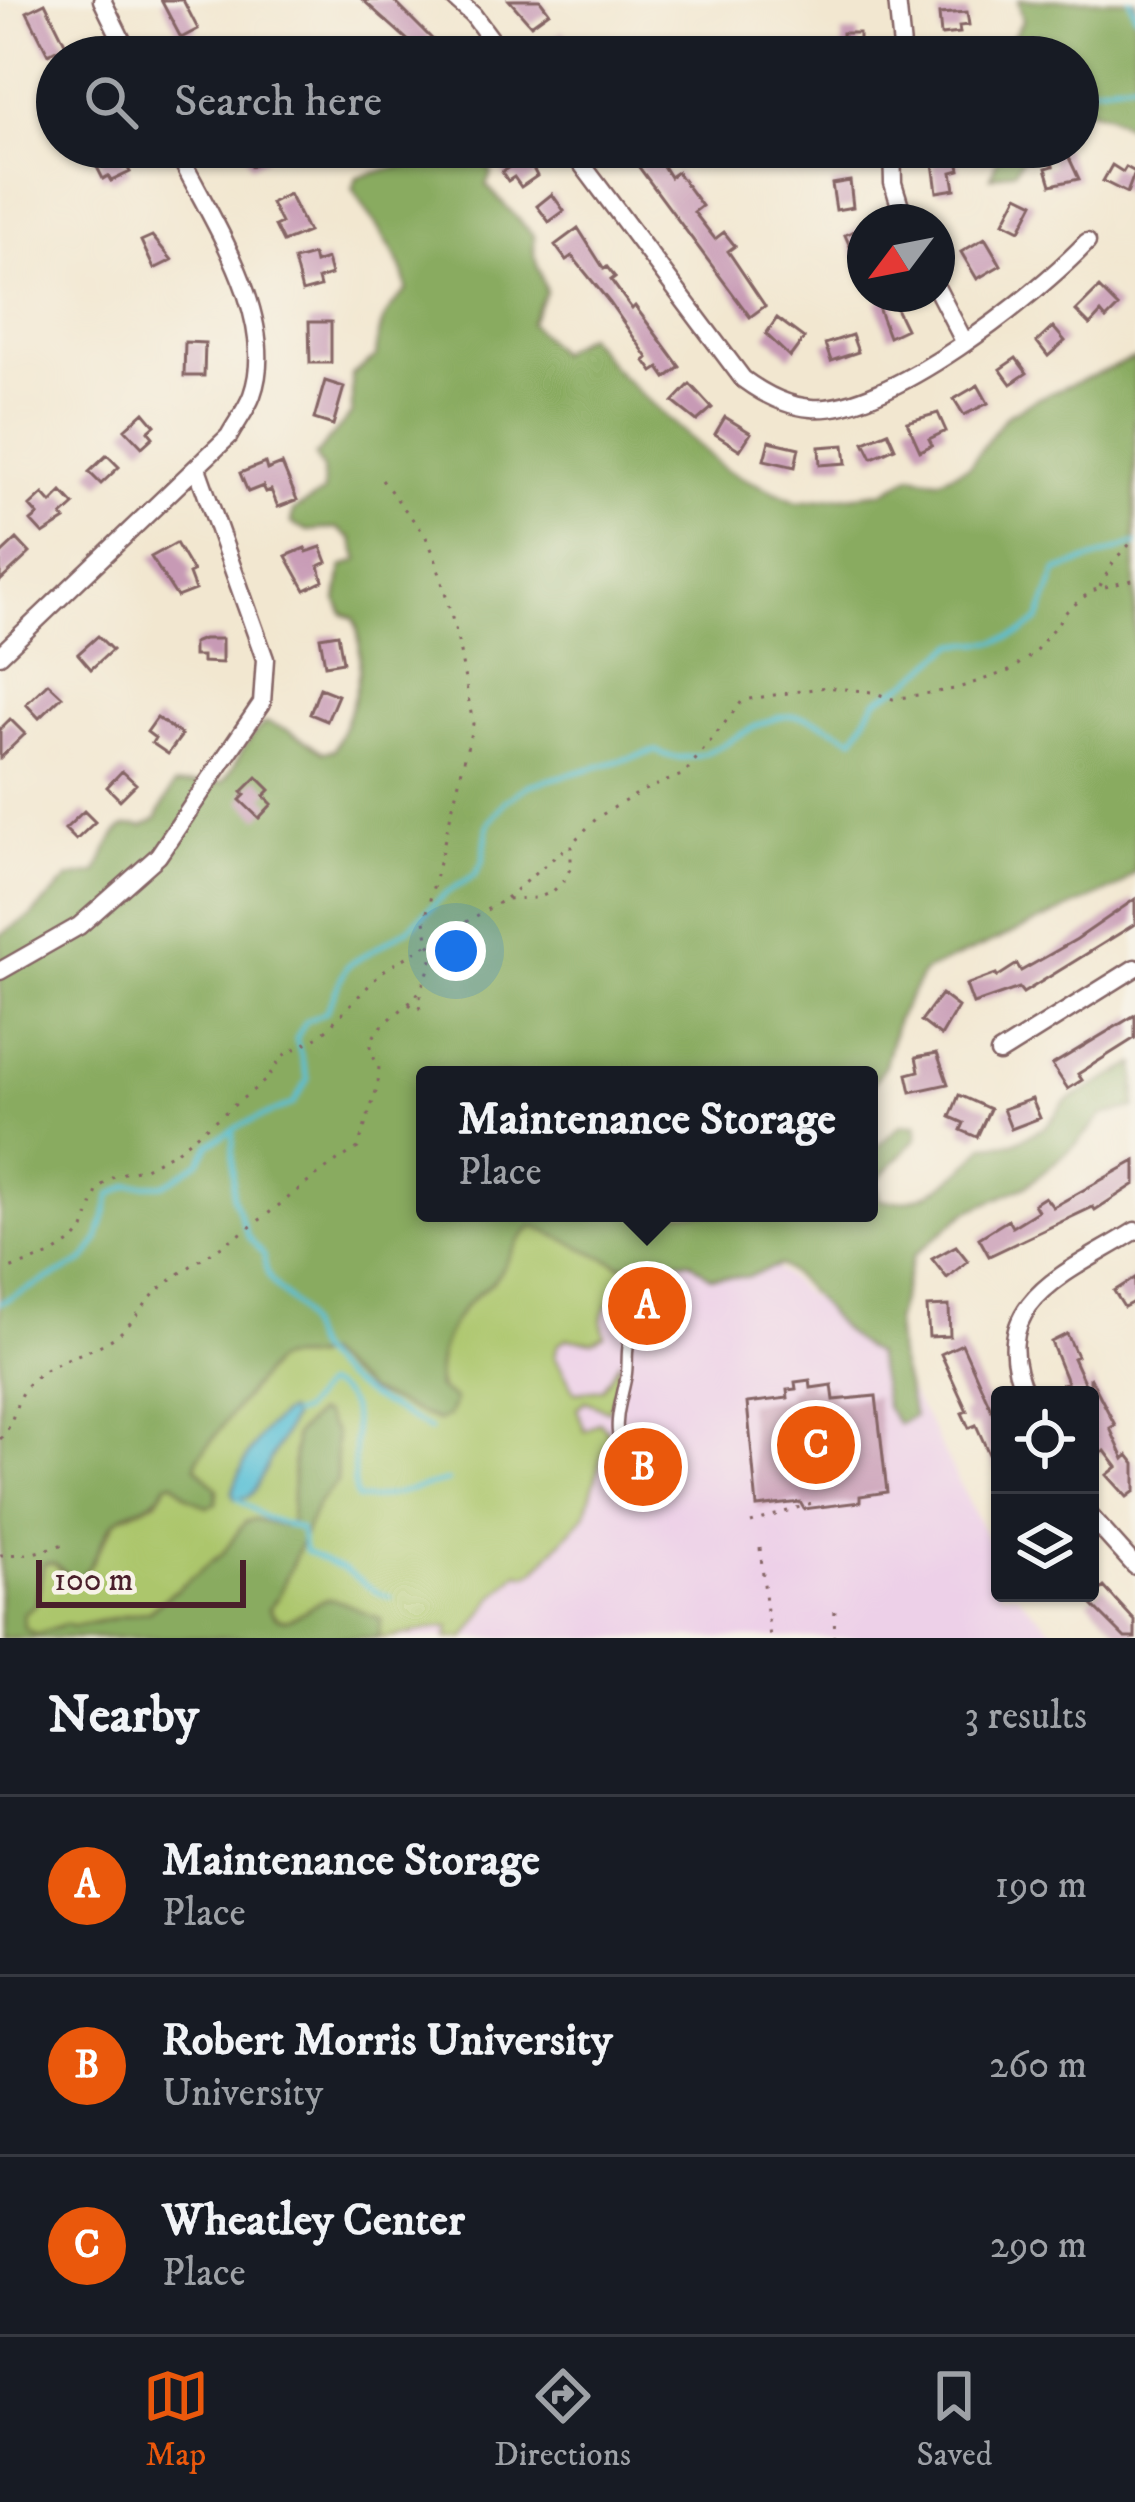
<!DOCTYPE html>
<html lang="en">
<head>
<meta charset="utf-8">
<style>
  :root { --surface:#171b24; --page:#242831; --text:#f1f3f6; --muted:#9ea1a6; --line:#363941; --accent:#ea580c }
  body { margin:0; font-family:"IM FELL DW Pica",serif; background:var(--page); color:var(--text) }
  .controls { position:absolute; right:36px; bottom:36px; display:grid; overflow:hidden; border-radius:12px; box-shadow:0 3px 9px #0004 }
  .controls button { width:108px; height:108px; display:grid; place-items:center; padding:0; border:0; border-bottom:3px solid var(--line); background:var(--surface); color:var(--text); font:60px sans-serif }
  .compass { position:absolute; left:847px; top:204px; width:108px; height:108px; border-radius:50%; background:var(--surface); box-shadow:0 3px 9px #0004; rotate:238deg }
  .scale { position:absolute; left:36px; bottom:30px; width:210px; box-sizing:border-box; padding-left:12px; border:6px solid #4a1f2b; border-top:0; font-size:33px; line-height:42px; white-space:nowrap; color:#4a1f2b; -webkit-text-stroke:9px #f7f3e8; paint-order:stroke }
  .you { position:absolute; left:456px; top:951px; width:42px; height:42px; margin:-30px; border:9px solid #fff; border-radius:50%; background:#1a73e8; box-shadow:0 0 0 18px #1a73e833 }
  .badge { display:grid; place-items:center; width:78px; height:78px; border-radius:50%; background:var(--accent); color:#fff; font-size:39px; font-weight:700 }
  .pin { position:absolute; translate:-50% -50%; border:6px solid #fff; box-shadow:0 3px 12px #0006 }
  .popup { position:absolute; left:416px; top:1066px; width:462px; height:156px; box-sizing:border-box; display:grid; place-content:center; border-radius:12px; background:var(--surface); filter:drop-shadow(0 3px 9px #0005); font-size:39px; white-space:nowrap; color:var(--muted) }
  .popup b { font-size:45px; color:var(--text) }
  .popup::after { content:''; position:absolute; left:50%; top:100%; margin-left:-24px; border:24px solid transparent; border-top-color:var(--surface) }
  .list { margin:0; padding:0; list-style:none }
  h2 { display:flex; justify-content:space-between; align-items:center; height:156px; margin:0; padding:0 48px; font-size:51px }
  h2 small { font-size:39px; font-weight:400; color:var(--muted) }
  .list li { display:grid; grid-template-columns:78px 1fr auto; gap:36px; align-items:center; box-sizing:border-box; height:180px; padding:0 48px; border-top:3px solid var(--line) }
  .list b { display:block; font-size:45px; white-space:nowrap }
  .list p { margin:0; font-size:39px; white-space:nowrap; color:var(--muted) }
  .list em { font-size:39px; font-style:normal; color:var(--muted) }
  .icon { flex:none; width:66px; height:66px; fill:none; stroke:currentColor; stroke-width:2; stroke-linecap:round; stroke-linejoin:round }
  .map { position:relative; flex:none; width:1135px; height:1638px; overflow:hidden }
  .search { position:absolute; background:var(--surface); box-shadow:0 3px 9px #0004; left:36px; right:36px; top:36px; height:132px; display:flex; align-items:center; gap:30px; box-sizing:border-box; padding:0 42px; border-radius:66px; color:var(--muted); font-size:45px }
  .sheet { height:696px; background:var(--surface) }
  nav { display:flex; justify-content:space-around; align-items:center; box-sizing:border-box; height:168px; border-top:3px solid var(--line); background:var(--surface); font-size:33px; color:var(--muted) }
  nav a { display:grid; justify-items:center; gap:6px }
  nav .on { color:var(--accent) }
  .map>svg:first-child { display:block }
  .built { fill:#edd0e8 }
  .green { fill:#acc66c; stroke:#7b724c; stroke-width:3 }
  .forest { fill:#89ab60; stroke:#6a6546; stroke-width:3 }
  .water { fill:#59c0d6; stroke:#527080; stroke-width:3 }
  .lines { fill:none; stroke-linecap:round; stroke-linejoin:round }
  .stream { stroke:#59c0d6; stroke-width:4.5 }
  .building { fill:#c79ab5 }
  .lane-casing { stroke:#856565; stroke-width:14 }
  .street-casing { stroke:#856565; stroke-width:21 }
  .path { stroke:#856565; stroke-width:3; stroke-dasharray:3 9; stroke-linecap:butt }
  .lane { stroke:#fff; stroke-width:9 }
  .street { stroke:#fff; stroke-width:16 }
</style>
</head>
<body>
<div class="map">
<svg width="1135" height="1638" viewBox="0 0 1135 1638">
  <rect width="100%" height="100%" fill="#f7f3e8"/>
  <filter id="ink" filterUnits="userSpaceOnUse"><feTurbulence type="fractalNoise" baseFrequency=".00833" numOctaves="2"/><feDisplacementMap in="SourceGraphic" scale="24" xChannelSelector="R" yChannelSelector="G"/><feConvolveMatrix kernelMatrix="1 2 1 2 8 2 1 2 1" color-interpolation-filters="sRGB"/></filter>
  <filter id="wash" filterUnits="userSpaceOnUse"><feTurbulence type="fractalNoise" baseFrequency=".004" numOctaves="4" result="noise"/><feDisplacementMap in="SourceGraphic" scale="48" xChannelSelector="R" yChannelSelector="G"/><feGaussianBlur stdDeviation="2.7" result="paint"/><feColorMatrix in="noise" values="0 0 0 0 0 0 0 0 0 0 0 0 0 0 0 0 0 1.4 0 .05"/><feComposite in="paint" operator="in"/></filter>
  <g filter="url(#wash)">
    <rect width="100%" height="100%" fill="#f2e7d0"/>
    <path class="built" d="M743,1238L804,1293L885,1350L930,1425L1000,1564V1593H1016L1060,1638H158L553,1258Z"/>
    <path class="green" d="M534,1225L630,1270C622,1298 594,1302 605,1335L592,1342L567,1338L558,1344L555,1356L575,1392L602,1389L619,1362L621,1375L609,1411L585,1401L577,1408L585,1431L599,1422L609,1432L585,1515L535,1571L526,1575L519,1573L494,1597L466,1638H446L450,1627C422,1628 406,1638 378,1638L380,1619L330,1599C309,1609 284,1638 269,1607L278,1597L317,1504L337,1482L335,1434L295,1435L291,1520L286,1527L255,1519L245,1522L223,1553L149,1611L36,1634L24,1628L23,1613L36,1603L44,1563H54L66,1576L84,1575L117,1519L157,1501L167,1484L174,1482L187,1496L217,1489L196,1466L197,1459C209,1445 269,1362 276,1360C288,1355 303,1362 323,1354L349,1377L441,1391C429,1364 448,1325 467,1304C476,1294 487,1288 495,1278C510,1260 516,1239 534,1225Z"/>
    <path class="forest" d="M1018,0H1135V131L1109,115L1078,107V57H1001L1023,20Z
      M1001,147H1030L1015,170L991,177Z
      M475,151L492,173L486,185L534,236V254L546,292L530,323L558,353L586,335L619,374L725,470L798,502L883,492L912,475L938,480L969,466L1006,416L1036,399L1135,358V872L1118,887L924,972L897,1019L885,1065L869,1091V1075H425V1213H869V1154L901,1125L917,1124V1138L877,1180L879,1200C923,1208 959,1178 985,1145L1013,1143L1047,1126L1064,1103L1135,1064V1108L1103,1115L1078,1143L1028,1185L965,1213L913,1256L895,1322L898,1356L914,1416L898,1424L886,1407L875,1354C834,1333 816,1290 780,1265L746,1277H710L690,1261H649L623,1266L534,1226C515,1240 509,1262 494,1280C488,1288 479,1292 472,1299C449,1321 434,1357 438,1388L455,1400L449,1416L438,1421L367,1391L323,1354C304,1362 287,1355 276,1360C269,1362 209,1445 197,1459L196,1466L217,1489L216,1503L207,1507L187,1496L174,1482L167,1484C154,1511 131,1504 113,1524C98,1541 95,1569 75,1580L54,1563H44L36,1604L23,1613L24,1628L36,1634L65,1624L74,1627L149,1611L223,1553L245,1522L255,1519L286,1526L291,1520L295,1435L317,1413L324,1415L335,1434L337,1482L317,1504L278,1597L269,1608C284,1638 310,1601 327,1599C343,1598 364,1615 381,1619L378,1638H0V935L31,916L69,878L96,873C111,851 109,820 143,826L156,819L174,785L223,782C240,760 244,740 266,722L288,730L323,752L334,750C353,708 369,663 354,618L343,614L337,601L342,567L359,560L352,540L337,528L308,531L291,523L293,511L324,492L323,470L315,456L352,413V375L376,357C378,326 385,311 407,290C405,260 369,217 353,189L357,177L445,156L461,162Z"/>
    <path class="water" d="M288,1411L292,1418L254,1491L248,1497L235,1499L232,1493C243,1462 259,1427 288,1411Z"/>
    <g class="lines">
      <path class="stream" d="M1130,0L1135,15
        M1079,89L1135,81
        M233,1130V1197L248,1237L264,1255C265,1284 281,1289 297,1308C307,1320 307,1338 316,1351C347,1393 388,1403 430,1430
        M0,1303L84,1261L98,1240L111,1195L129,1185H162L174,1179L200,1161L210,1144L237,1127L293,1104L308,1079L296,1039L306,1021L326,1012L347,966L409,928L446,893L475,875L483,861L488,824L505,801L529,785L656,751C704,777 742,719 790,716C813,715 834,730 854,738L876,700L910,681L955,644L995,642L1022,633L1039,620L1057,571L1135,544
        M292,1415L301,1412L324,1385C374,1397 345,1465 357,1499H373L448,1481
        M238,1499L264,1517L300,1529L305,1551C317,1559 328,1562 340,1568C359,1577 369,1591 391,1597"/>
    </g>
    <g id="blocks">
      <path class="building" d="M161,0H183L198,29L181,38Z
        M363,0H393L432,39L420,51Z
        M509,0H540L549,12L531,25Z
        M45,3L66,45L48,54L27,12Z
        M967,12L969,25L959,26L960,33L941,35L939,14Z
        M563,31L570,40L566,43L576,57H554L545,45Z
        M842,33H859V57H842Z
        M109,147H116L130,172L111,181L108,176L103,179L97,167L102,164L97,153Z
        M242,147H260L266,159L251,166Z
        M624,147H651L670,177L677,172L702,206L694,212L715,239L724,232L735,246L728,251L765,306L750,317Z
        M1064,147L1079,179L1051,185L1046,168L1053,166L1049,152Z
        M526,155L537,176L521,187L514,177L508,181L502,172Z
        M958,160L960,170L952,172L955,189L937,192L933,163Z
        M1112,165L1123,172L1126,167L1135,172L1127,193L1103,181Z
        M850,181L853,207L836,210L832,184Z
        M289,194L308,232L283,242L275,226L281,223L271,203Z
        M552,194L564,211L549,222L537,206Z
        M1018,195L1034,203L1020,230L1004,222Z
        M578,228L604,269L607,267L615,277L611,280L632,309L635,306L680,367L666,378L659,368L653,372L645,361L648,358L610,303L572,256L566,260L555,245Z
        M861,228L865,254L855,258L845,235Z
        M152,236L172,260L154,269L141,241Z
        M985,238L1001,265L977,279L961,252Z
        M313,255L315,263L327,259L331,275L318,279L320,287L302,292L294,260Z
        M1099,288L1118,307L1106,319L1101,313L1090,325L1076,311Z
        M890,296L906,329L889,337L876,302Z
        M777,318L804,338L790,357L766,334Z
        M309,322H331V363H310Z
        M1053,327L1065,341L1048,356L1037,342Z
        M852,335L858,352L831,361L825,344Z
        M185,342L205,343L204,376H184Z
        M1016,358L1027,373L1011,384L1000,369Z
        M325,381L344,387L333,425L314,419Z
        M690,384L712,408L697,421L673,402Z
        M978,385L988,403L964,415L954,399Z
        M144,412L155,425L148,431L153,437L142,447L125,429Z
        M938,413L946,431L929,439L932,445L920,451L907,422Z
        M725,417L751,433L740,450L715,434Z
        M888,432L895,448L872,458L864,442Z
        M769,441L799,448L795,467L764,460Z
        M844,445L846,463L820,465L819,447Z
        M107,455L119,467L101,484L89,472Z
        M265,463L267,470L282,464L297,500L278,507L271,490L266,492L263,486L248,492L240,473Z
        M62,492L74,505L62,516L65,520L43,534L31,521L38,515L30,506L43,494L51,503Z
        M17,539L30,553L0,581V555Z
        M176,543L193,572L189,574L195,590L177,597L151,557Z
        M321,547L327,562L319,566L323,581L305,590L286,556L305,548L307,552Z
        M338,634L343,662L325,665L320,637Z
        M98,636L112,650L91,669L78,654Z
        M203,639H222V663L202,662V656H193V643Z
        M48,683L62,696L39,718L26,704Z
        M320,688L338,695L327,721L310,714Z
        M157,718L182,735L168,754L152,743L155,738L147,732Z
        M10,719L25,734L0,758V729Z
        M122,771L136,784L120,800L107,787Z
        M257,777L270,790L264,796L272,804L259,818L240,800L245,795L242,792Z
        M84,811L95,822L76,840L65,829Z
        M1135,899V924L1023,993L1019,988L973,1004L966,985L996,974L997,977L1017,964L1021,971L1077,939Z
        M941,994L958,1007L941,1036L921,1021Z
        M1135,1015V1038L1078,1074L1082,1080L1068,1089L1052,1065Z
        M937,1053L948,1084L911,1092L907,1074L919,1071L916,1057Z
        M959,1095L990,1109L977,1137L961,1130L964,1123L950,1117Z
        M1032,1099L1040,1118L1011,1129L1003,1109Z
        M1135,1161V1184L1095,1210L1093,1207L989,1256L979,1238L1008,1220L1012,1227L1038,1211L1034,1204L1045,1197L1053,1207Z
        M956,1246L968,1261L947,1278L932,1259Z
        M1135,1278V1301L1124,1307L1114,1291Z
        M665,1295L667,1312L628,1317L626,1300Z
        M949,1306L950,1336L929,1337L927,1307Z
        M1067,1334L1077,1356L1073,1358L1090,1395H1067L1062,1384L1067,1382L1051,1342Z
        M962,1344L1000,1429V1479L976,1425L969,1428L962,1413L967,1411L941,1354Z
        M1090,1377L1115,1425L1110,1428L1124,1459L1128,1455L1135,1464V1491L1127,1497L1107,1475L1117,1467L1105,1451L1099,1454L1093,1440L1090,1442Z
        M810,1380L811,1388L832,1385L834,1400L876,1396L887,1492L860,1496V1502L804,1509L800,1502L757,1507L747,1403L788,1398L787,1390L796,1389L795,1382Z
        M1104,1587L1135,1621V1638H1125L1088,1601Z"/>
    </g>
  </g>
  <g filter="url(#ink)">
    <use href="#blocks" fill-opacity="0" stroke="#856565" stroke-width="3"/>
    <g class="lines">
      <g class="lane-casing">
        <path id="lane" d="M640,1476C607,1438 617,1421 626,1377C629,1359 624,1347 634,1330L660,1325"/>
      </g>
      <g class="street-casing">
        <path id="street" d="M102,0L130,57
          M456,0L473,15L504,57
          M897,0L903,57
          M569,147L743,379C762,393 786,406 811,408C886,415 1037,295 1087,242
          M892,147L893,183L905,222
          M937,289L965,343
          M0,655L229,436C236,423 247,409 252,395C280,318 208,215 175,147
          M0,971L79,926L158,856L262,703L265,659L197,468
          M999,1053L1135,968
          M1026,1395C983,1301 1069,1273 1135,1231
          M1090,1516L1135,1566"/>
      </g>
      <path class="path" d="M382,480L425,535L435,557L457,636L473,724L425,920L429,944L435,952
        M1100,586L1115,559L1135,539
        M506,898L568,846
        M409,1004L416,1010L421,1007L420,994
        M0,1272L51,1255L74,1240L84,1229L98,1188L116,1175L145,1168L175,1152L266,1080L282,1056L321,1035L383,971L505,899L537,898L552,892L564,881L571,867V844L598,817L642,791L684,774L743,700L826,687L872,692L893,699L955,689L1009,671L1032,655L1067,611L1091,591L1135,579
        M0,1439C16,1423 14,1398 29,1383C53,1359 83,1356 110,1340C133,1327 142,1303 162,1287C188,1266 218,1249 246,1230C284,1203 317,1172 358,1148L378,1085L379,1065C353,1035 397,1018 415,997C425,985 429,967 435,952L449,946L450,931
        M751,1523L812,1503
        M760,1548L770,1638
        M0,1555L30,1554L64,1544
        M834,1638L835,1607"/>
      <use href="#lane" class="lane"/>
      <use href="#street" class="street"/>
    </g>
  </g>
</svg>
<div class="controls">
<button><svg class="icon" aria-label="locate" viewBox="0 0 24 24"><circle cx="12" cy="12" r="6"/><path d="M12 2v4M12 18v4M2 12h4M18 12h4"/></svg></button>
<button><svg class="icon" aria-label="layers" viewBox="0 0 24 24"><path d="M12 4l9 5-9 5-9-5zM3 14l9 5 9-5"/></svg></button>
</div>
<svg class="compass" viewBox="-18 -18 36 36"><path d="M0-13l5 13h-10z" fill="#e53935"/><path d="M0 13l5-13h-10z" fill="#9ea1a6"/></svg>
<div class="scale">100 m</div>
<div class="you"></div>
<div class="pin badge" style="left:647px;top:1306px">A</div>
<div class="popup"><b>Maintenance Storage</b>Place</div>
<div class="pin badge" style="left:643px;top:1467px">B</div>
<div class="pin badge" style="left:816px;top:1445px">C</div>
<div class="search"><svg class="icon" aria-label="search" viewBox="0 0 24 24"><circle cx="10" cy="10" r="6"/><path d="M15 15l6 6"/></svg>Search here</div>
</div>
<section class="sheet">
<h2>Nearby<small>3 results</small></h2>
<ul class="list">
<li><span class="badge">A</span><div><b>Maintenance Storage</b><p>Place</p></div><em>190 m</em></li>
<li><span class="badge">B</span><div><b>Robert Morris University</b><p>University</p></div><em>260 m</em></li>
<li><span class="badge">C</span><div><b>Wheatley Center</b><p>Place</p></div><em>290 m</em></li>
</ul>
</section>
<nav>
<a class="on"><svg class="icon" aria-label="map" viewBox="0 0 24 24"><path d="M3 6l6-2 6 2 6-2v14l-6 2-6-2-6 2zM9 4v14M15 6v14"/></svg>Map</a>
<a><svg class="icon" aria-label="directions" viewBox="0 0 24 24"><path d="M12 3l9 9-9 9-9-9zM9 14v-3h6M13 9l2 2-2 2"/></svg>Directions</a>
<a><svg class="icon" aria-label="saved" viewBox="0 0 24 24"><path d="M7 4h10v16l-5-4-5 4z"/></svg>Saved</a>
</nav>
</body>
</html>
